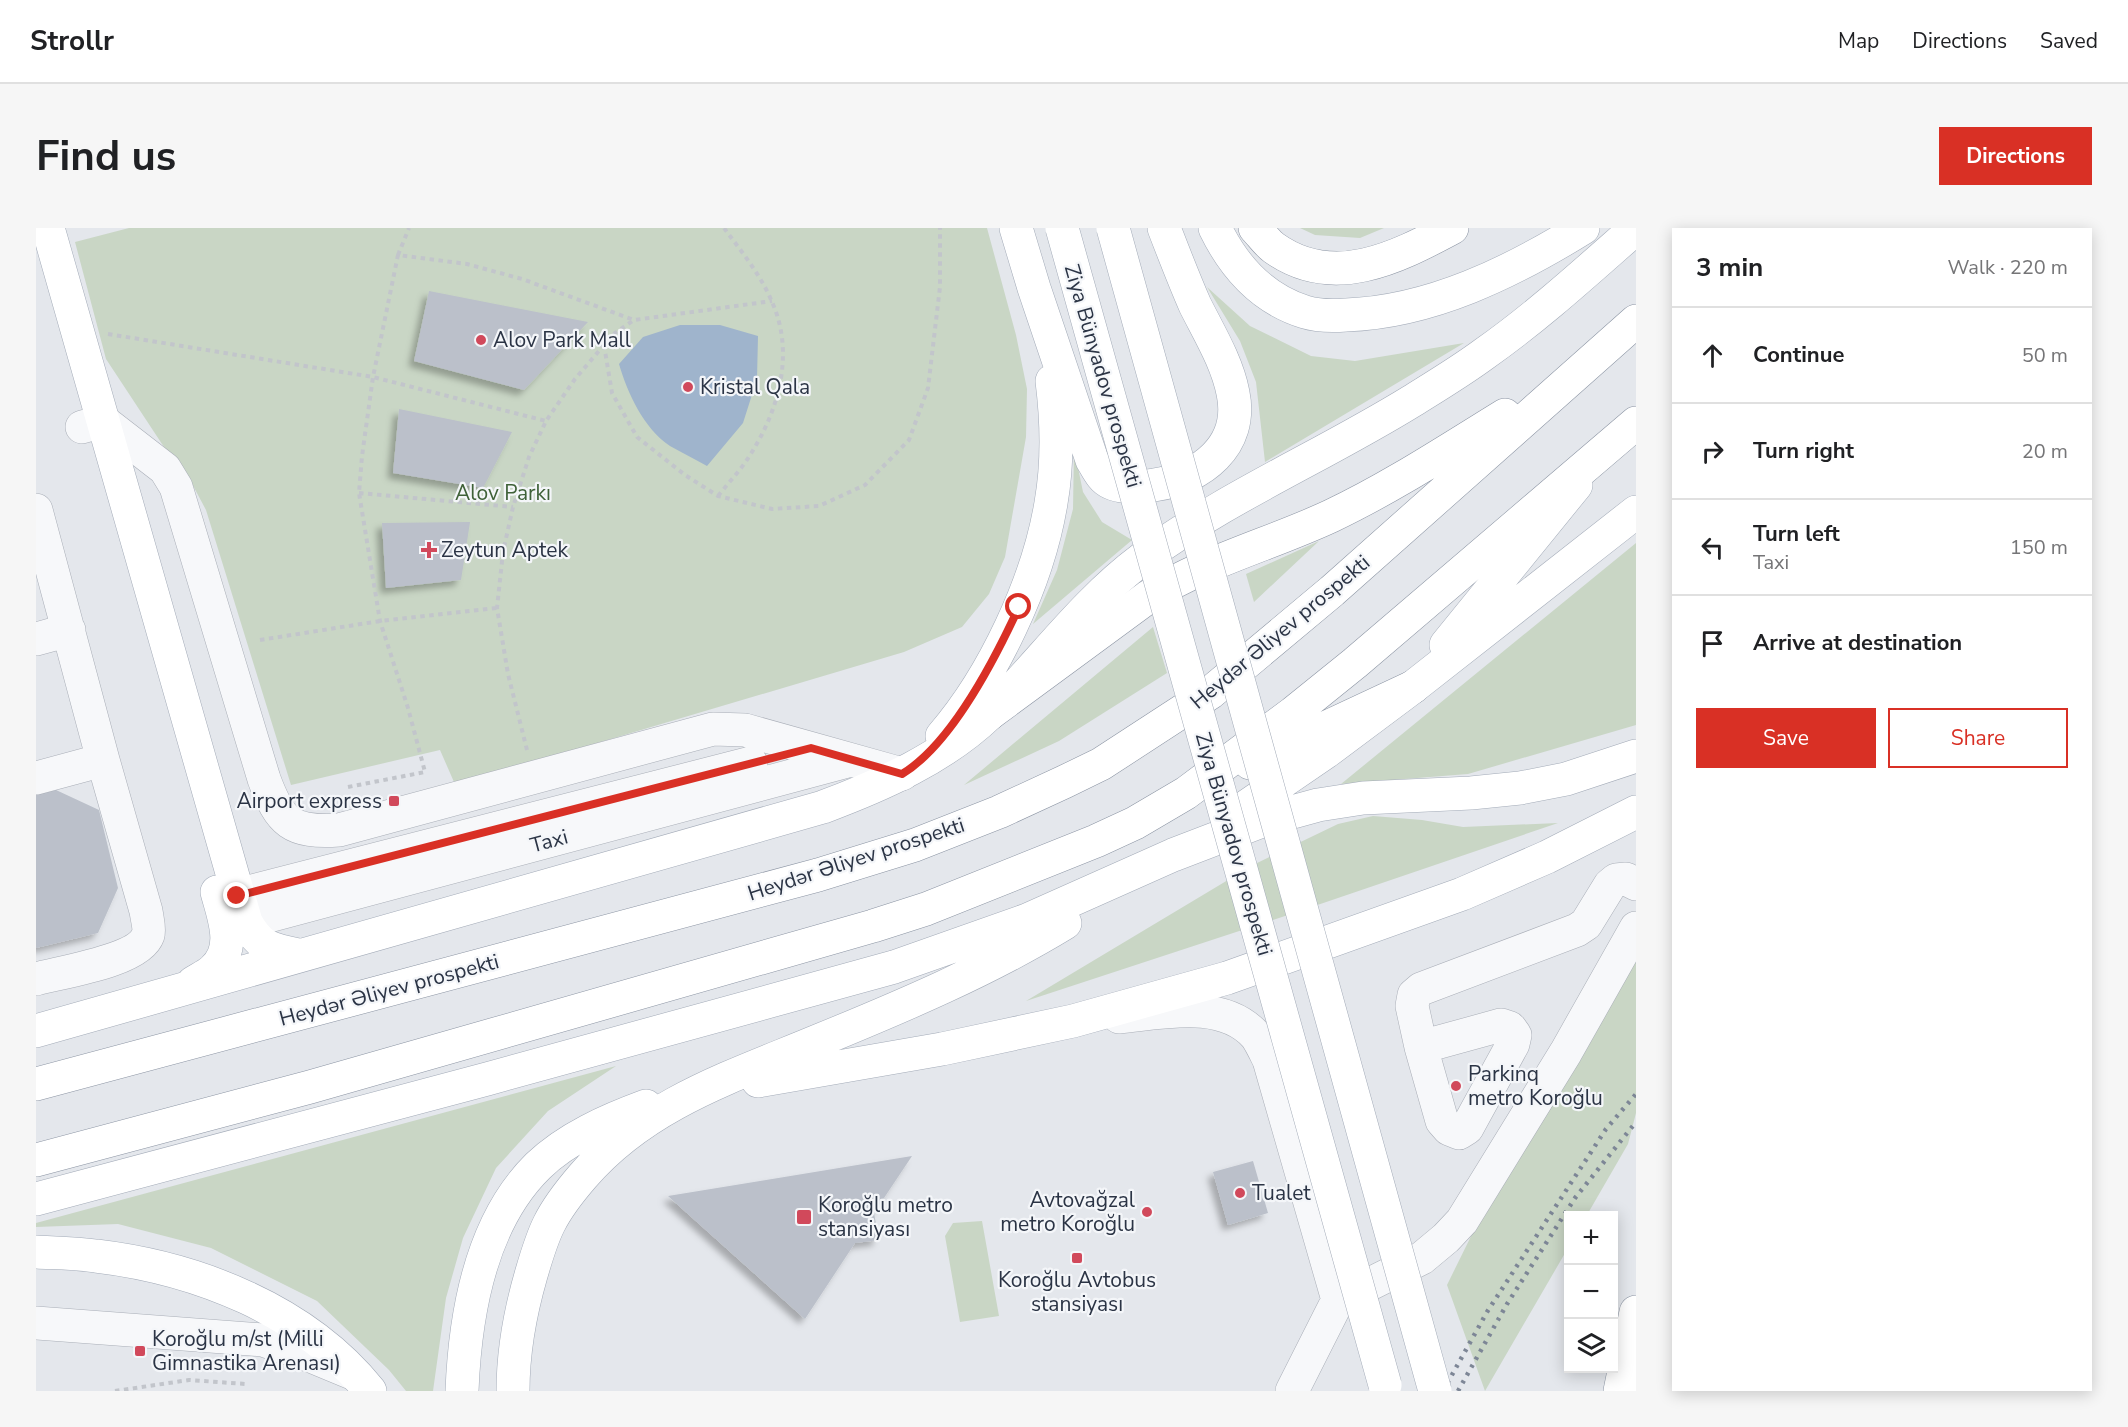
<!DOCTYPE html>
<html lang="en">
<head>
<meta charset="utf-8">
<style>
  :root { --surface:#fff; --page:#f6f6f6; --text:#202124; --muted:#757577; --line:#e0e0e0; --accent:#d93025 }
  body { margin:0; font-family:"Nunito Sans",sans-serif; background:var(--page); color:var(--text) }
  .controls { position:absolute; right:18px; bottom:18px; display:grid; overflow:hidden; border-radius:0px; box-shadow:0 3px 15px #0003 }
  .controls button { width:54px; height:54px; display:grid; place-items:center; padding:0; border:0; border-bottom:2px solid var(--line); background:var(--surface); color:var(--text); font:30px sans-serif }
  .stop { position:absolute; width:18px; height:18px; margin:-14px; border:4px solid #d93025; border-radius:50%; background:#fff }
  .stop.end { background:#d93025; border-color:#fff; box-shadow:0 2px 6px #0008 }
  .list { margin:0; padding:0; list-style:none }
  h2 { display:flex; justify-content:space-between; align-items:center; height:78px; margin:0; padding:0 24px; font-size:26px }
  h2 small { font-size:20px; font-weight:400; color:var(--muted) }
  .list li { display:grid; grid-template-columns:39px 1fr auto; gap:18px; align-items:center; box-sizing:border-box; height:96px; padding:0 24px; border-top:2px solid var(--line) }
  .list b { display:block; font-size:22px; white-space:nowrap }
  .list p { margin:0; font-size:20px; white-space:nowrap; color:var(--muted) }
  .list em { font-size:20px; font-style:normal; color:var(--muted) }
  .actions { display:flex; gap:12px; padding:18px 24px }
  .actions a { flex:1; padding:14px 0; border:2px solid var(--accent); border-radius:0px; text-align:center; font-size:21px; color:var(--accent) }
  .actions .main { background:var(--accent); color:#fff }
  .icon { flex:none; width:33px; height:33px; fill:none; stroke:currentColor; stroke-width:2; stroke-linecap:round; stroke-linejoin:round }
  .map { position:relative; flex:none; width:1600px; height:1163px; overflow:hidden; border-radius:0px }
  header { display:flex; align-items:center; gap:36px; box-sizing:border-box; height:84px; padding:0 30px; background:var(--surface); border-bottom:2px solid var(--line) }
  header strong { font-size:28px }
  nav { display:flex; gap:33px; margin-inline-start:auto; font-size:21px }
  .intro { display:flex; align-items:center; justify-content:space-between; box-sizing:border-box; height:144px; padding:0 36px }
  h1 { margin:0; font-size:42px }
  .button { padding:15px 27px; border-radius:0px; background:var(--accent); color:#fff; font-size:21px; font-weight:700 }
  main { display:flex; gap:36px; padding:0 36px }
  aside { flex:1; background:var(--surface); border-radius:0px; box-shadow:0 3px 15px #0003 }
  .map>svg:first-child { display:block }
  .green { fill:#c9d6c5 }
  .water { fill:#9fb4cc }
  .building { fill:#bbc0ca; filter:url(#shadow) }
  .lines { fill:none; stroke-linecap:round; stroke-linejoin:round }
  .minor-casing { stroke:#a9aeb7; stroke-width:34 }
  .major-casing { stroke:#a3abb8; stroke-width:34 }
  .highway-casing { stroke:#8b94a3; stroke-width:34 }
  .path { stroke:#c2c5cb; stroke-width:4; stroke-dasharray:4.5 4.5; stroke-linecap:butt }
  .minor { stroke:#f7f8fa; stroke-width:33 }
  .major { stroke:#fff; stroke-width:33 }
  .highway { stroke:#fff; stroke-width:33 }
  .rail { stroke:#7d8696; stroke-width:4.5; stroke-dasharray:3 6; stroke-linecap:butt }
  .major-bridge-casing { stroke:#a3abb8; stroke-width:34; stroke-linecap:butt }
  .major-bridge { stroke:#fff; stroke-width:33 }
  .route { stroke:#d93025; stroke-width:8 }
  .poi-dot { fill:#d1495b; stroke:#f4f6f9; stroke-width:2 }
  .labels { text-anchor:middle; stroke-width:4.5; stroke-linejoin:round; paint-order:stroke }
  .poi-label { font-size:21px; fill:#2b3445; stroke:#f4f6f9; text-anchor:start }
  .street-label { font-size:21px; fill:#2b3445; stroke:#f4f6f9 }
  .park-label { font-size:21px; fill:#3f6138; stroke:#f4f6f9 }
</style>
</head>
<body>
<header>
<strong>Strollr</strong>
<nav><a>Map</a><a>Directions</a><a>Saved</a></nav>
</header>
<div class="intro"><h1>Find us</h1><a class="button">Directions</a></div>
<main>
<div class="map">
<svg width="1600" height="1163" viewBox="0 0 1600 1163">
  <defs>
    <filter id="shadow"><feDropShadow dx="-5.5" dy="5.5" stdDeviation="3" flood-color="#0004"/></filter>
  </defs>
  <rect width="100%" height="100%" fill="#e4e7ec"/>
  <path class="green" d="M93,0H951L980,107L991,161L990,209L969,329L953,366L926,399L868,424L494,535L418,554L404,522L255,557L170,282L154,252L126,216L70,131L39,14Z
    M1264,0H1348L1324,10L1279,7Z
    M1171,59L1214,98L1275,128L1319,133L1428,115L1229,234L1220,154L1204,113Z
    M1038,220L1047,264L1066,294L1096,312L997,396L1021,342L1037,281Z
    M1283,313L1218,374L1210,346Z
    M1600,315V497L1432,546L1305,556Z
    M1117,399L1131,445L1023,513L928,557Z
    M1337,588L1386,592L1427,599L1522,595L1255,686L990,773L1217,637L1302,596Z
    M1596,733L1600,735V885L1592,916L1551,987L1532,988V1020L1449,1163L1411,1057L1443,992Z
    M580,838L512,883L460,940L427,1010L410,1070L397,1163H370L353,1142L281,1073L175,1020L82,996L0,999V995Z
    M946,993L963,1088L924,1094L909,1008L917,995Z"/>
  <path class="water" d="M644,97H684L722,108L721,151L707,195L671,238C659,231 646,225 634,218C608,201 591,164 583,136L607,109Z"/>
  <path class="building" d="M393,63L552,94L488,162L378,133Z
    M363,181L476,204L447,260L357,245Z
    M434,294L425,352L350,360L346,295Z
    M20,562L63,582L82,660L62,705L0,720V567Z
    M876,928L838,985L843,1012L819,1015L769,1091L632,968Z
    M1217,933L1232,985L1192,997L1177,944Z"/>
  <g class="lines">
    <g class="minor-casing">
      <path id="minor" d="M46,199L67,193L129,241L140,259L228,551C244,595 255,605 303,602L677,501L709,502L866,546
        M0,282L67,532L110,683C111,690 114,701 112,707C103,733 25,744 0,751
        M0,411L33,402
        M0,550L67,532
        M201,667L715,535
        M210,694L815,532
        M1083,789C1126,785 1187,770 1220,808C1225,815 1229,824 1233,832L1302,1072
        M1385,819L1465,797L1474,800L1479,807L1477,816L1431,900L1423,905L1413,901L1406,893L1385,819L1376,778L1378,767L1385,761L1541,702L1550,696L1574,657L1580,652L1590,651L1600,656
        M0,1095L227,1112L275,1128L316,1145
        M1256,1163L1302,1072L1386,1030L1410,1010L1426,993L1530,824L1600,700"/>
    </g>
    <g class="major-casing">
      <path id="major" d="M12,0L210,694C224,720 236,722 263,727
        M980,0L998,60L1056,232C1059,237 1062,243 1066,248C1077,262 1102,259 1118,257C1165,250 1208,218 1197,165C1191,134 1173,105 1159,77C1148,52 1138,26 1128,0
        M1179,0C1198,39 1227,71 1269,84C1282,88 1297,88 1310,87C1395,84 1476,44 1547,0
        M1410,417L1540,257
        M906,508C957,449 1002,354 1015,275C1022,235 1021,193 1016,153
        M1211,578L1290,524L1377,459L1600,284
        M157,755C163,751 172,747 177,742C201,721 188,690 181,664
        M0,803L787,579C846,557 907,530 953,486C1005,435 1047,375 1106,331C1190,269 1287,228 1376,173C1400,158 1425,143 1448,126C1502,88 1551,43 1600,0
        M722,853L906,821L1037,793L1191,750L1426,666L1511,629L1600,584
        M0,971L451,851L858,739L991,692L1137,627L1231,591L1282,577L1327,570L1435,565L1484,560L1530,551L1600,528
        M0,1024C20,1025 40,1025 60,1028C161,1040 269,1082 334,1163
        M426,1163C429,1086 445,994 502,938C531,910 572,892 610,878
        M477,1163C477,1123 484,1085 495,1047C500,1030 505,1012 513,996C522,978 534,963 547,948C610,875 698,848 784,812C867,778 952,742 1029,695"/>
    </g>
    <g class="highway-casing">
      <path id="highway" d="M1219,0C1225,6 1231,15 1238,20C1297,62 1360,30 1416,0
        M953,486L1112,369C1169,333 1235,316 1295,288C1356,259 1412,222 1469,187
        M1214,535L1377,459
        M0,856L782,647L879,617L963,584L1028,554L1065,536L1174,465L1296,363L1600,93
        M0,932L274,859L837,698L890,681L1060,613L1099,595L1150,565L1257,485L1319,435L1600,195
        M1584,1163L1600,1084"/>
    </g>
    <path class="path" d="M362,27L373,0
      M72,106L337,149L510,193
      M568,117L576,165L601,209L649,247L682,268L736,281L783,278L829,257L873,212L892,160L904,59V0
      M323,265L477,279
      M682,268C693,254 705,242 714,227C743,182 759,125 736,74C725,47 705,23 688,0
      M224,412L344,393L461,380
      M491,522L472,446L461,380L467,324L477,279L493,229L510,193L539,151L568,117L579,105L598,92L736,73
      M312,559L389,544L372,480L344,393L323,265L326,228L337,149L362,27L431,36L486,51L598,92
      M79,1163L153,1152L210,1156"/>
    <use href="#minor" class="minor"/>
    <use href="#major" class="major"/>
    <use href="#highway" class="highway"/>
    <path class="rail" d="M1407,1163L1451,1084L1570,901L1600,866
      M1422,1163L1471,1076L1539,970L1600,894"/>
    <g class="major-bridge-casing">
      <path id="major-bridge" d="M1026,0L1349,1157
        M1077,0L1399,1163"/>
    </g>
    <use href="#major-bridge" class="major-bridge"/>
  </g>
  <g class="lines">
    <path class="route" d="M201,668L775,520L866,546C916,516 959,431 983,379"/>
  </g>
  <g class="poi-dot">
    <circle cx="445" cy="112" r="6"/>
    <circle cx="652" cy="159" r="6"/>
    <path d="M390 313h6v6h6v6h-6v6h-6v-6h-6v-6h6z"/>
    <rect x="352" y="567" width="12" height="12" rx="3"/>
    <circle cx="1420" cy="858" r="6"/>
    <circle cx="1204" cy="965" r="6"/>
    <circle cx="1111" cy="984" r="6"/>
    <rect x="760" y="981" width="16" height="16" rx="3"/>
    <rect x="1035" y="1024" width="12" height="12" rx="3"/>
    <rect x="98" y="1117" width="12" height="12" rx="3"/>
  </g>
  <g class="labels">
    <g class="poi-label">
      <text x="457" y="119">Alov Park Mall</text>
      <text x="664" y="166">Kristal Qala</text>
      <text x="405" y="329">Zeytun Aptek</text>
      <text x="346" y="580" text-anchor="end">Airport express</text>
      <text x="1432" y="853">Parkinq<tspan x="1432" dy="24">metro Koroğlu</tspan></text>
      <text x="1216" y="972">Tualet</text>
      <text x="1099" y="979" text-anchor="end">Avtovağzal<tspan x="1099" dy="24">metro Koroğlu</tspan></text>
      <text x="782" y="984">Koroğlu metro<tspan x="782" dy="24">stansiyası</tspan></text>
      <text x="1041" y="1059" text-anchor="middle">Koroğlu Avtobus<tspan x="1041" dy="24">stansiyası</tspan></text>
      <text x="116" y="1118">Koroğlu m/st (Milli<tspan x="116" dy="24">Gimnastika Arenası)</tspan></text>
    </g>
    <g class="street-label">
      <text transform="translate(1067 148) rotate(74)" y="7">Ziya Bünyadov prospekti</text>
      <text transform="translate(1244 404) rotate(-40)" y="7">Heydər Əliyev prospekti</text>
      <text transform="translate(513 613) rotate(-15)" y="7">Taxi</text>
      <text transform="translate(1198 616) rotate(74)" y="7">Ziya Bünyadov prospekti</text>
      <text transform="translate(820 631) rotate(-18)" y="7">Heydər Əliyev prospekti</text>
      <text transform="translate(353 762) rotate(-15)" y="7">Heydər Əliyev prospekti</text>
    </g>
    <g class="park-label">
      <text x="467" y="272">Alov Parkı</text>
    </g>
  </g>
</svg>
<div class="controls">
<button>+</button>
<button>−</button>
<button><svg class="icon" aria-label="layers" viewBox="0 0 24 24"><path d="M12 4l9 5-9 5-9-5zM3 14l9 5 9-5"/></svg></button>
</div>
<div class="stop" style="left:983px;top:379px"></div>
<div class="stop end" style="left:201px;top:668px"></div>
</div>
<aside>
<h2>3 min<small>Walk · 220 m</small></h2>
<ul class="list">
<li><svg class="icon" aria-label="ahead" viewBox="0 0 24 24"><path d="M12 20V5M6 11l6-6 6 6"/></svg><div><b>Continue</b></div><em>50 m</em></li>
<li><svg class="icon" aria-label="right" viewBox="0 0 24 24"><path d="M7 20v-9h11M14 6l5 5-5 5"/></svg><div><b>Turn right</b></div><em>20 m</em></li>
<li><svg class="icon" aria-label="left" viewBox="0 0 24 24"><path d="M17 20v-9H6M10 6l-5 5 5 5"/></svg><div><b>Turn left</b><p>Taxi</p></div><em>150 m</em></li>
<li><svg class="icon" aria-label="arrive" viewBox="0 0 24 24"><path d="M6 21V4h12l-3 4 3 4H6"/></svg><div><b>Arrive at destination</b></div></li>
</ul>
<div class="actions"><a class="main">Save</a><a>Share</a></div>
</aside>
</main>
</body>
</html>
